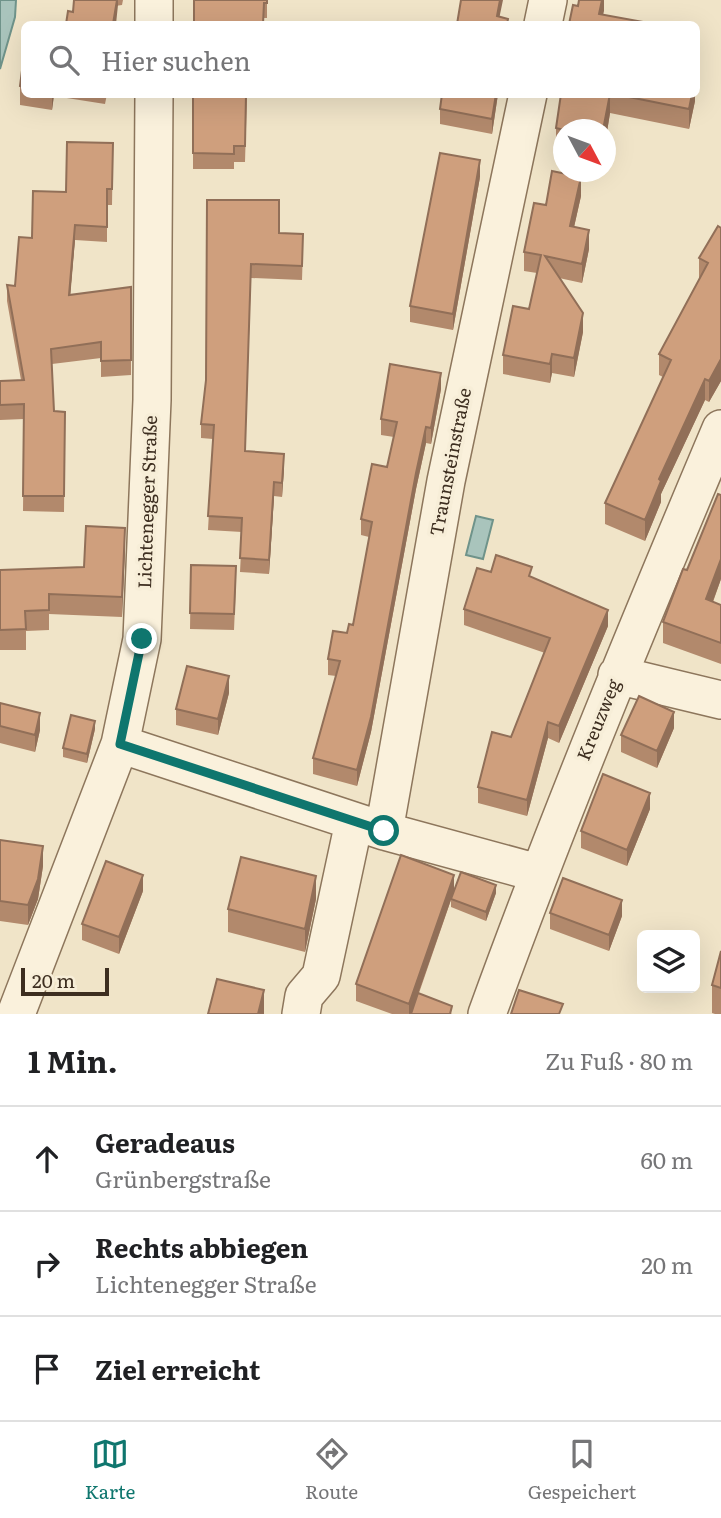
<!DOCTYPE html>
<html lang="de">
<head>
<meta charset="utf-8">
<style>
  :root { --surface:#fff; --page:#f6f6f6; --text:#202124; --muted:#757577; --line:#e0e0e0; --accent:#0f766e }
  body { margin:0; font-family:Literata,serif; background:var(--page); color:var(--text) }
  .controls { position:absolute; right:21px; bottom:21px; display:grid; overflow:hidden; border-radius:10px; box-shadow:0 7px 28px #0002 }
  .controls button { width:63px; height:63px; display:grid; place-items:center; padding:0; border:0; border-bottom:2px solid var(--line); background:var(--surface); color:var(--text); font:35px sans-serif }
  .compass { position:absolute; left:553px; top:119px; width:63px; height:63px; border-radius:50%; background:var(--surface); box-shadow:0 7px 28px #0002; rotate:131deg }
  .scale { position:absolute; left:21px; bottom:18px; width:88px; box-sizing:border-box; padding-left:7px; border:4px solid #3d2e20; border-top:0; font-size:19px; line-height:24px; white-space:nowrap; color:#3d2e20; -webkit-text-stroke:5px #f7eed8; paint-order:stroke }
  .stop { position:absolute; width:21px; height:21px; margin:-16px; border:5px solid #0f766e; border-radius:50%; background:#fff }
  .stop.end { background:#0f766e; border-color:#fff; box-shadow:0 2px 7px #0008 }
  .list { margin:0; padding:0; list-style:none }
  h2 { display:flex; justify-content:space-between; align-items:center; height:91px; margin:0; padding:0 28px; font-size:30px }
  h2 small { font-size:23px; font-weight:400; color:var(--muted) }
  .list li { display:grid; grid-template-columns:46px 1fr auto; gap:21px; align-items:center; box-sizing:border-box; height:105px; padding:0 28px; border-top:2px solid var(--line) }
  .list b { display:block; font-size:26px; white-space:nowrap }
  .list p { margin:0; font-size:23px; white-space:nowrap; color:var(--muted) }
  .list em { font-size:23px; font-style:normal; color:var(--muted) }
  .icon { flex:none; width:38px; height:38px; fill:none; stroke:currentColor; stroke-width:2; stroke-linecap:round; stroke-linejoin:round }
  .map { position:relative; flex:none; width:721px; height:1014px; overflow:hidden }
  .search { position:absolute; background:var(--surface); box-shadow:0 7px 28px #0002; left:21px; right:21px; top:21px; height:77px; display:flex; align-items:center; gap:18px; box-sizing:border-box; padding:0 24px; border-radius:10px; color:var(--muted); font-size:26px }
  .sheet { height:406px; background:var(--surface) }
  nav { display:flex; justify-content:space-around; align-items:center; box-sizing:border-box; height:98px; border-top:2px solid var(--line); background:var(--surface); font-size:19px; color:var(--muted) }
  nav a { display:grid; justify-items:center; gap:4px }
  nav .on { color:var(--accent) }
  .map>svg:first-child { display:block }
  .water { fill:#a9c4bc; stroke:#6f938a; stroke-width:2 }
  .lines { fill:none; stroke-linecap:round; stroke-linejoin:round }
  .minor-casing { stroke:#8d765c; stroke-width:40 }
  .minor { stroke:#faf1dc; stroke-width:37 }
  .wall { fill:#b2896c }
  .shaded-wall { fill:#916f58 }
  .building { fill:#cf9f7d; stroke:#916f58; stroke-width:2 }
  .route { stroke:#0f766e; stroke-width:9 }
  .labels { text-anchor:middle; stroke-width:7; stroke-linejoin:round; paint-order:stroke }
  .street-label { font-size:18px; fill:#3d2e20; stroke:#f7eed8 }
</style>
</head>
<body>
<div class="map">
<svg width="721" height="1014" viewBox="0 0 721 1014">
  <rect width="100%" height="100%" fill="#f0e4c8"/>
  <path class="water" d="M0,0H16L15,17L0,69Z
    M476,516L493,520L483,559L466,555Z"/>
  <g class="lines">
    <g class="minor-casing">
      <path id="minor" d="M154,24V0
        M543,24L548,0
        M617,675L721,700
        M120,744L384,831L538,873
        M384,831L446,481L528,94
        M16,1014L120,744L142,639L152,400L154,94
        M301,1014L304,996L321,976L354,822
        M487,1014C559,816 639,623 721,429"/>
    </g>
    <use href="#minor" class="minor"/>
  </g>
  <path class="wall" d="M74,0H123L122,5L73,12Z
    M194,0H267V18H264Z
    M24,55V94H107L105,104L54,96L52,110L20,105V86Z
    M193,94H247L245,162H234V169H193Z
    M440,94H498L492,134L440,124V109L442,95Z
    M561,94H695V101L689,129L610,113L606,138V130H564V149L556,147V128Z
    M113,143L112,205H107V242L75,240L70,295L131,287V375L101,377V358L52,364L54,411L65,412L64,512L23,511L24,419L0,420V381L21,380L7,301V285L15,286L32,238Z
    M480,177L453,330L410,322V306Z
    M581,196L574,227L589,249L582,283L559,278L583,332L574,377L552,373L550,383L503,374V355L529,309L537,273L524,271V252L546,205Z
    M207,200L279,233L303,248L302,280L251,278L245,451L284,468L282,497L274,496L269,574L240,572L242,532L208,530L213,439L201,438V424L206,380Z
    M721,228V381L709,402L705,400L661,494V502L645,541L605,524V503L663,377L659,375V354L699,279V258Z
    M441,389L431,444L426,443L416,489L371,732L357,786L313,774V758L336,676L328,675V659L353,625L369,537L361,535V519L387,467L394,437L381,435V419Z
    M125,548L122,617L49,614V630L26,631V650H0V570L84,567Z
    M191,565L236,583L234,630L190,629Z
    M491,572L532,578L608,626L559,743L548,738L527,816L478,803V787L511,737L545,653L464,625V609Z
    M721,579L713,602L721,605V664L663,643V622Z
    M229,693L218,735L176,725V709Z
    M0,703L40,730L35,752L0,743Z
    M674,728L657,768L621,752V735Z
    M95,729L87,763L63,757V748Z
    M650,809L627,866L581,848V831Z
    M0,840L43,866L38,899L28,925L0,921Z
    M143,891L119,954L82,940V924Z
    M454,891L496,893L486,921L451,907V900L419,993L452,1014H392L356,1001V984Z
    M316,899L305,952L228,932V909Z
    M550,913L622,916L609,951L550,929Z
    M721,951V1014H715L712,1013V985Z"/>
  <path class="shaded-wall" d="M117,0H118V5L116,24H113Z
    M500,0H503L498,24L497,16Z
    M602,0H604V11L601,24L599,14Z
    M52,94H54L52,110Z
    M496,94H498L492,134V119Z
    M610,94V113L606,138V130H603Z
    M692,94H695V101L689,129V109Z
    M480,160V177L453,330V314Z
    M581,177V196L570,245V226Z
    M75,225V240L69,311V295Z
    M589,230V249L582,283V264Z
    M583,313V332L574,377V358Z
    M552,354V373L550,383V364Z
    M721,359V381L709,402V381Z
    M441,373V389L431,444V428Z
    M705,379V400L661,494V502L645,541V520L659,479Z
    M426,427V443L416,489L371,732L357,786V770L416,473Z
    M284,454V468L282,497V483Z
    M274,482V496L269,574V560Z
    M125,528V548L122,617V597Z
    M721,559V579L706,620V599Z
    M608,610V626L559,743V726Z
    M229,676V693L218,735V719Z
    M674,712V728L657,768V751Z
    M40,713V730L35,752V735Z
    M95,721V729L87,763V754Z
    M548,722V738L527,816V800Z
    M650,793V809L627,866V850Z
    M43,846V866L38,899L28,925V905Z
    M143,875V891L119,954V937Z
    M454,875V891L411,1014H409V1004Z
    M316,876V899L305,952V929Z
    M496,885V893L486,921V912Z
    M622,900V916L609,951V935Z
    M264,990V1014H258Z"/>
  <path class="building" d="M74,0H117L113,24H66L68,11L73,12Z
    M194,0H267V3H264L263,24H194Z
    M461,0H500L497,16L508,19L507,24H457Z
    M579,0H602L599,14L654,24H569L573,5L578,6Z
    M24,55V87L20,86Z
    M193,94H246L245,146H234V154L193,153Z
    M442,94H496L492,119L440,109Z
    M561,94H610L603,130H564L556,128Z
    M614,94H692L689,109Z
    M67,142L113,143L112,189H107V227L75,225L69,295L131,287V360L101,361V342L51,349L54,411L65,412L64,496H23L24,404L0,405V381L24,380L7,285L15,286L19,237L32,238L33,191L66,192Z
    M440,153L480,160L453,314L410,306Z
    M552,171L581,177L570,226L589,230L582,264L545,256L583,313L574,358L552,354L550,364L503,355L513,306L529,309L541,255L524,252L534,203L546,205Z
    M207,200H279V233L303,234L302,266L251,264L245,451L284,454L282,483L274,482L269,560L240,558L242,518L208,516L214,425L201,424L206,380Z
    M718,226L721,228V359L709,381L705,379L659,479L661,481L645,520L605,503L671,360L659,354L708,263L699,258Z
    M390,364L441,373L431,428L426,427L416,473L371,717L357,770L313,758L340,661L328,659L333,631L347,633L349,624L353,625L372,522L361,519L372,464L387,467L397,422L381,419Z
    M718,494L721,495V559L706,599L721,605V643L663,622L683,569L687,570Z
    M86,526L125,528L122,597L49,594V610L25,611L26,629L0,630V570L84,567Z
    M496,555L532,567L529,576L608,610L559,726L548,722L527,800L478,787L492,732L511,737L550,638L464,609L477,568L491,572Z
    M191,565L236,566L234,614L190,613Z
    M187,666L229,676L218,719L176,709Z
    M639,696L674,712L657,751L621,735Z
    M0,703L40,713L35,735L0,726Z
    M71,715L95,721L87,754L63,748Z
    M603,774L650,793L627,850L581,831Z
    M0,840L43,846L38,879L28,905L0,901Z
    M401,855L454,875L409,1004L356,984Z
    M241,857L316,876L305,929L228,909Z
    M106,861L143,875L119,937L82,924Z
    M461,872L496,885L486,912L451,899Z
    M563,878L622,900L609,935L550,913Z
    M721,951V988L712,985Z
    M217,979L264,990L258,1014H208Z
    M519,990L563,1004L559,1014H511Z
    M418,993L452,1006L450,1014H411Z"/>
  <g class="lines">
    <path class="route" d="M142,639L120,744L384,831"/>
  </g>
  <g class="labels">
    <g class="street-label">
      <text transform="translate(451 462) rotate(-79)" y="6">Traunsteinstraße</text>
      <text transform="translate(148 502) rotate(-88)" y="6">Lichtenegger Straße</text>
      <text transform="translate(599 720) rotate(-68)" y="6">Kreuzweg</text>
    </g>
  </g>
</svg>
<div class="controls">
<button><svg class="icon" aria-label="layers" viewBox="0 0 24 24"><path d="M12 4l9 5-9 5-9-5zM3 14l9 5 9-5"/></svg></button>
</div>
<svg class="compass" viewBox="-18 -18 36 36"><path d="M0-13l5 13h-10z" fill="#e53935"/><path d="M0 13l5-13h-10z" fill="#757577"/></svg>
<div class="scale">20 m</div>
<div class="stop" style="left:384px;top:831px"></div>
<div class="stop end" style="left:142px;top:639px"></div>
<div class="search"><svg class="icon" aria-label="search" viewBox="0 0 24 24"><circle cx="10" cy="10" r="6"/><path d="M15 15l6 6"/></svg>Hier suchen</div>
</div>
<section class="sheet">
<h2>1 Min.<small>Zu Fuß · 80 m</small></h2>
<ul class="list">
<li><svg class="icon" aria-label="ahead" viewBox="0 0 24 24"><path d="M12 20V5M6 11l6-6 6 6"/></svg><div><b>Geradeaus</b><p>Grünbergstraße</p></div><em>60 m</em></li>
<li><svg class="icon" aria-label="right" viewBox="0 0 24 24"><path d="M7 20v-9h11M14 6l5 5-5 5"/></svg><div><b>Rechts abbiegen</b><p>Lichtenegger Straße</p></div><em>20 m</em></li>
<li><svg class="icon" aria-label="arrive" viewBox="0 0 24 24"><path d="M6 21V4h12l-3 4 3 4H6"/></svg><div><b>Ziel erreicht</b></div></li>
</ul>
</section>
<nav>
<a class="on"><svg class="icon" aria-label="map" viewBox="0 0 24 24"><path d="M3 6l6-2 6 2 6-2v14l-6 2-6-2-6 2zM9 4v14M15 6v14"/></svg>Karte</a>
<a><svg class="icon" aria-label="directions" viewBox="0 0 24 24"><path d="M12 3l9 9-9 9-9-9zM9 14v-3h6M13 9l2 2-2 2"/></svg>Route</a>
<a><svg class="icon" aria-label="saved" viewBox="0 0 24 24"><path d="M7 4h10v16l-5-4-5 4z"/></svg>Gespeichert</a>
</nav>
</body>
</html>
